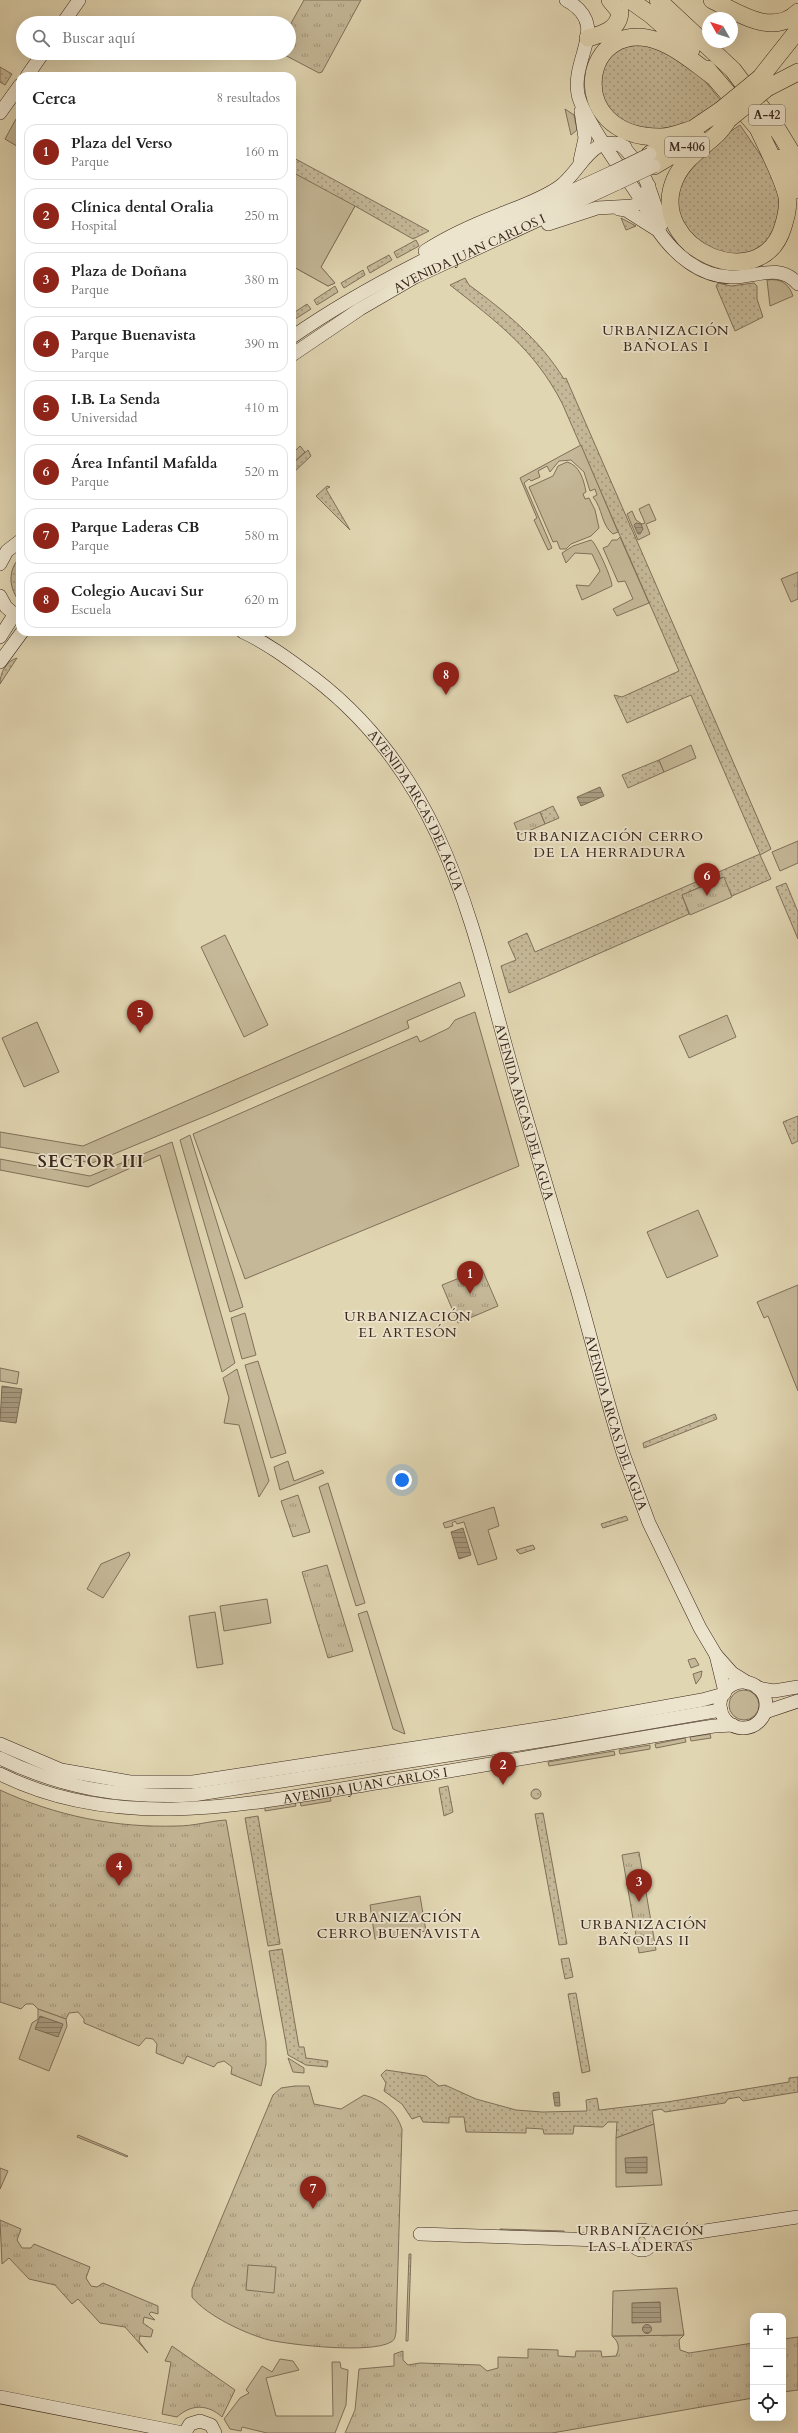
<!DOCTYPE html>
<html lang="es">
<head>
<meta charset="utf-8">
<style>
  :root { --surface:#fff; --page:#f6f6f6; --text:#222; --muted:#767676; --line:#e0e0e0; --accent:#8f2418 }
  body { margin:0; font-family:Cardo,serif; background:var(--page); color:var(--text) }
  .controls { position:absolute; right:12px; bottom:12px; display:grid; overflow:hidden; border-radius:8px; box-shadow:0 4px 16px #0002 }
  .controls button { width:36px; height:36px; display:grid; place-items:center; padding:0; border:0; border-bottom:1px solid var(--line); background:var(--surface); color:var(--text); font:20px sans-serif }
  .compass { position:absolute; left:702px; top:12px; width:36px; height:36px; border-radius:50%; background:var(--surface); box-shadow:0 4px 16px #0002; rotate:309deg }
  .you { position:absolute; left:402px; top:1480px; width:14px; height:14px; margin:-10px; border:3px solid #fff; border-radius:50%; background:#1a73e8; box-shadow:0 0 0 6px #1a73e833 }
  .badge { display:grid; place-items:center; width:26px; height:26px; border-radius:50%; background:var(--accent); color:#fff; font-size:13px; font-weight:700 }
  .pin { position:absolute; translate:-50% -33px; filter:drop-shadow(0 1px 2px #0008) }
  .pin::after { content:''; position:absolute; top:21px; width:14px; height:12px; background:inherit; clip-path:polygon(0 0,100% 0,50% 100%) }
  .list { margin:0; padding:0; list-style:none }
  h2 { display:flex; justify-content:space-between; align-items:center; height:52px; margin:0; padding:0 16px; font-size:17px }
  h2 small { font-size:13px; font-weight:400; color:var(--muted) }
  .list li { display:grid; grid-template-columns:26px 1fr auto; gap:12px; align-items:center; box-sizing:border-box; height:56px; margin:0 8px 8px; padding:0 8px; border:1px solid var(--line); border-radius:12px }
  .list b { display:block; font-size:15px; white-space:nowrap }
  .list p { margin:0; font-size:13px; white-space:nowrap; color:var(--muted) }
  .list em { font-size:13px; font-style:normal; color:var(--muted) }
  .icon { flex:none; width:22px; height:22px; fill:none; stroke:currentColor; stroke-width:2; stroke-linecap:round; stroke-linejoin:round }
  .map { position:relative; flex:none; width:798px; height:2433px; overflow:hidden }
  .search { position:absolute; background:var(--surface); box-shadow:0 4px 16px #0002; left:16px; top:16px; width:280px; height:44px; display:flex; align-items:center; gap:10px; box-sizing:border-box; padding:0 14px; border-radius:22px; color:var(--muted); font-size:15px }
  .panel { position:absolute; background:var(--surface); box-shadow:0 4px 16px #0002; left:16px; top:72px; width:280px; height:564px; border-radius:12px }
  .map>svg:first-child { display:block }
  .grass { fill:url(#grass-dots); stroke:#80705a }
  .park { fill:url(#park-tufts); stroke:#80705a }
  .garden { fill:#c5b898; stroke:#80705a }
  .water { fill:url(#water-rules); stroke:#7c6c57 }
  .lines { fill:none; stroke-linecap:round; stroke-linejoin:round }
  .secondary-casing { stroke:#3a271c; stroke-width:14 }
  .highway-casing { stroke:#3a271c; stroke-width:18 }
  .secondary { stroke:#ece4cd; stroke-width:13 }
  .highway { stroke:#e1d6b2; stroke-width:17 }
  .secondary-bridge-casing { stroke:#3a271c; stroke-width:14; stroke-linecap:butt }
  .highway-bridge-casing { stroke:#3a271c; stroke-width:18; stroke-linecap:butt }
  .secondary-bridge { stroke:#ece4cd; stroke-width:13 }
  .highway-bridge { stroke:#e1d6b2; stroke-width:17 }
  .labels { text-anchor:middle; stroke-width:3.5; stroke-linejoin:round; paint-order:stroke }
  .shield { fill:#ece4cd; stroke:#6f6051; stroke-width:1 }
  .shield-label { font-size:12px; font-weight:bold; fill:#3a271c }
  .street-label { font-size:13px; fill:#3a271c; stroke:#ece4cd }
  .neighbourhood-label { font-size:14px; letter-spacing:1px; fill:#3a271c; stroke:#ece4cd }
  .district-label { font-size:17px; font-weight:bold; letter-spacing:1px; fill:#3a271c; stroke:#ece4cd }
</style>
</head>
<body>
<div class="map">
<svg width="798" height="2433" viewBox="0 0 798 2433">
  <defs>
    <pattern id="grass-dots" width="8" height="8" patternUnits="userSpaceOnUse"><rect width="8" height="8" fill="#c5b898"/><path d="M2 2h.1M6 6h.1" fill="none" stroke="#a1967b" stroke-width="1.8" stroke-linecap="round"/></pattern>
    <pattern id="park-tufts" width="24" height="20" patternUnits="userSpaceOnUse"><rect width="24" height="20" fill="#c5b898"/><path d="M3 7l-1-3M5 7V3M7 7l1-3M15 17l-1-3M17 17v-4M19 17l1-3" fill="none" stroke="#a1967b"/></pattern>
    <pattern id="water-rules" width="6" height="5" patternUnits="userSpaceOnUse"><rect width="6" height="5" fill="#a89a7f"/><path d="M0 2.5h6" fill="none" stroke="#8a7e67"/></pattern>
  </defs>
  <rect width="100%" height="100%" fill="#e1d6b2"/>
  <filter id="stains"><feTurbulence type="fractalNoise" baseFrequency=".005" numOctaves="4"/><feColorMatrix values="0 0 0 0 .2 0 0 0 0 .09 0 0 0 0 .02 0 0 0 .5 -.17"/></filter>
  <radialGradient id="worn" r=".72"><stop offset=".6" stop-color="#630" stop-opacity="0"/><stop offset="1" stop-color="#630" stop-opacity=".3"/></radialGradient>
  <path class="grass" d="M647,43L682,61L704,80L722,102L698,119L667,131L628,126L601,101C602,52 598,53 647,43Z
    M0,67L12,74L5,85L0,82Z
    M740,125L770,169L781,194L777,231L755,252L720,256L686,233L674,196L676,187L703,150Z
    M292,157L429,231L413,239L355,206L321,267L335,283L328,286L292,266L297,175L292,172Z
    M621,218L636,226L626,230Z
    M416,240L419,246L397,258L394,252Z
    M389,255L392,260L370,273L367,267Z
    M363,270L365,275L344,288L341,283Z
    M465,278L469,285C506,312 539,339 564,379L566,378L771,849L760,855L771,879L732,896L723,877L682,895L689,914L509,993L501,966L516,960L508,942L527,933L535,952L760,854L691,695L627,723L614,695L622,697L679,671L562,403C534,349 497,322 450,285Z
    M718,283L731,286L754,283L757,286V299L763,317L735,331L716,286Z
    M335,286L338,292L317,305L314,300Z
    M307,304L311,309L292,321V314Z
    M308,450L311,456L293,473L292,464Z
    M327,486L330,487L326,489L350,530L316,496Z
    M20,557V602C9,589 7,571 20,557Z
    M17,658L0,684C0,673 6,661 17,658Z
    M659,760L664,772L628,788L622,775Z
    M553,806L559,818L545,824L540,812Z
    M786,883L798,912V939L776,887Z
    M798,1116V1141L792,1144L783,1122Z
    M715,1414L717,1419L644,1448L643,1443Z
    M626,1516L628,1520L603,1528L601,1524Z
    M533,1545L535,1549L520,1554L516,1550Z
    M448,1786L453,1812L444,1816L439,1788Z
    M531 1794a5 5 0 1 1 10 0a5 5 0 1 1-10 0Z
    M543,1813L567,1944L559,1945L535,1814Z
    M258,1816L280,1944L268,1946L245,1818Z
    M282,1949L299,2047H304L306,2058L328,2061L327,2067L306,2065L288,2055L269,1951Z
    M569,1958L573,1977L565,1979L561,1959Z
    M576,1993L590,2071L582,2073L568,1994Z
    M386,2070L426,2076L439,2086L445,2085L476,2099L516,2110L542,2112L587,2111L586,2100L597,2098L599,2110L667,2102L789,2082V2078L798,2077V2092L743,2101L739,2097L728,2099L725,2103L665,2112L661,2109L652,2111L654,2124L616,2138L617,2122H608L603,2127L574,2126L573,2134H544L543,2129L526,2128V2133L466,2132L464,2117H449V2123L423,2122L420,2116L412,2119L402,2104L384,2091L386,2083L381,2075Z
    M500,2229L564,2231V2234L500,2232Z
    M409,2254H411L408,2341H406Z"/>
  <path class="park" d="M304,0H361L322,72L319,73L281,53H289V27Z
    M798,572V599L791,602L781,579Z
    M540,812L545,824L519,835L514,823Z
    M724,877L732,897L690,915L682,895Z
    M482,1269L498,1306L458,1323L442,1285Z
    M298,1495L310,1532L293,1537L281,1501Z
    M327,1565L353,1651L328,1658L302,1572Z
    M0,1790C56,1816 116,1828 177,1826C194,1826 210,1821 226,1820L266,2042V2064L261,2086L231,2074L232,2067L224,2061L217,2063L214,2067L187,2056L183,2064L156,2053L157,2044L153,2039L146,2038L139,2046L84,2023V2019L78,2012L69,2013L66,2019L38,2009L33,2004H26L21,2009L0,2002Z
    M639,1852L656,1950L639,1953L622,1855Z
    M295,2086H309L314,2104L341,2109L364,2095C382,2100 396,2110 402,2129L396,2332C395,2337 395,2340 391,2342C371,2354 292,2345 269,2340C246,2334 207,2316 192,2297V2289L273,2095L281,2088Z
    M0,2220L21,2229L17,2240L22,2248H31L34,2244L90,2267L86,2278L91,2286L97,2287L103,2283L158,2306V2314L151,2312L149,2314L155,2320L144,2317L143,2323L153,2330L151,2337L140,2336L139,2341L148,2353L125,2327L100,2323L78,2299L72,2304L55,2285L29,2279L9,2258L2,2264Z
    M684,2335L679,2340L680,2350L689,2353L753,2343V2398L552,2433H345L355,2410L359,2369L394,2366V2354L403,2351V2360L408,2365L420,2363L480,2365L487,2371L498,2368V2357L528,2358V2349L558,2350V2356L575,2357L576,2351H601L602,2357L616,2356C620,2348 619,2342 612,2336Z
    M798,2337V2390L783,2392V2339Z
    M172,2346L235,2390L222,2417C208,2404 191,2404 177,2417L162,2414L171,2362L165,2361Z"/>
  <path class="garden" d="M565,109L574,115L577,130L571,135Z
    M16,119L20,121V148L5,139Z
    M292,172L355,206L321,267L335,283L328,286L292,266Z
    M767,280C781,278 789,284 793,296L770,306Z
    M581,445L618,532L613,534C601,525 603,509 593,497L597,495L595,489L590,491L584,472L571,460L559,461L550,472L547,466L538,471L540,477L531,481L529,479L524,483L552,548L548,550L534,520L537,518L520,478Z
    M300,446L305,452L292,464V454Z
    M567,462C580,465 584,481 586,492L583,494L585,499L589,498L595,510L599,528L591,536L571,544L566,549H560L557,541L553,542L529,487L553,476L558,466Z
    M649,504L656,520L646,524L650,534L638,540L627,514L632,511L636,520L642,524L645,523L639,509Z
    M620,537L649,603L617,616L613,609L633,599L625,581L618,582L603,548L608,546L612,540H617Z
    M591,540C595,541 612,578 612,586L582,600L576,585L589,586L600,571L592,554L575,553L566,563L562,553L573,546Z
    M691,745L696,758L664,772L659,760Z
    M798,841V863L780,871L772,852Z
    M225,935L268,1025L244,1037L201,947Z
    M460,982L465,996L407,1021L409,1028L213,1113L92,1163L0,1147V1132L83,1146Z
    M475,1012L519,1166L245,1279L193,1134L417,1036L420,1042L449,1028L455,1020Z
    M727,1015L736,1037L689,1058L679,1036Z
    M37,1022L59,1072L24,1087L2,1038Z
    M190,1135L243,1307L230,1312L180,1140Z
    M172,1142L235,1363L222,1372L160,1155L88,1187L0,1170V1159L90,1176Z
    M698,1210L718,1256L667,1278L647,1232Z
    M798,1285V1391L768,1316L764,1318L757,1302Z
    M245,1313L256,1355L242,1359L231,1318Z
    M258,1361L286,1453L271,1458L245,1365Z
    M0,1368L19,1372L17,1384L0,1381Z
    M237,1369L269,1481L259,1497L239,1425L224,1423L229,1398L223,1378Z
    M288,1461L294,1481L322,1470L324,1473L280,1490L274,1467Z
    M328,1483L365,1603L356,1606L319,1487Z
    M494,1507L499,1526L488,1530L497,1559L478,1565L464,1522L457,1524L455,1521L452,1523L453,1526L445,1528L443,1523Z
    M129,1552L130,1555L103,1598L87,1589L101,1564Z
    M267,1599L271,1623L224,1631L220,1606Z
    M367,1611L405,1734L393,1729L358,1614Z
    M215,1612L223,1664L197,1668L189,1616Z
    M695,1658L699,1665L691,1668L688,1660Z
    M702,1671L701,1677L696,1684L693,1674Z
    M729 1705a15 15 0 1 1 30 0a15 15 0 1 1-30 0Z
    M710,1734L711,1738L691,1741L690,1737Z
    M685,1738L686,1742L656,1748L655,1744Z
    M650,1745V1749L620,1754L619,1750Z
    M614,1751L615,1755L549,1766L548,1762Z
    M330,1796L331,1801L301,1806L300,1801Z
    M295,1802L296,1806L265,1811V1806Z
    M420,1896L426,1931L375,1939L370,1905Z
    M38,2009L66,2019L67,2026L49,2071L19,2059L32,2023L38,2019Z
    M288,2058L304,2068V2073L293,2072Z
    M654,2124L662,2185L616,2187V2138Z
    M78,2135L128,2156L127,2157L77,2137Z
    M0,2168L8,2171L0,2189Z
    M248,2265L276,2267L274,2293L246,2290Z
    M677,2288L684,2335L612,2336L613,2291Z
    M280,2359L293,2361L299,2370L266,2378L276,2416H333L332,2362H340L341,2368L348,2370L346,2405L335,2433H267L242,2427L241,2431L230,2429L224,2419L240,2398L249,2393L246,2390L262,2366L272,2372Z"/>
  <path class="water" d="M636,523L641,524L643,529L640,534H638L634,525Z
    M600,787L604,796L581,806L577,797Z
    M2,1386L22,1389L16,1423L0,1421Z
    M463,1528L471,1555L459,1559L451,1532Z
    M40,2016L63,2024L58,2037L35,2029Z
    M559,2092L560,2106H555L553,2093Z
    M647,2157V2173H626L625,2158Z
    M660,2302L661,2322L632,2323V2303Z
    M642.5 2329a4.5 4.5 0 1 1 9 0a4.5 4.5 0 1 1-9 0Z"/>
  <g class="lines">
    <g class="secondary-casing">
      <g id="secondary">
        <path d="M566,0C611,25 571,57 578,94C582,117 627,177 641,200C647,209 651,220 657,229C674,254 699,276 730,277C755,278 779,262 798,284"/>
        <path d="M63,23L79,0"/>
        <path d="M27,76L43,53"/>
        <path d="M0,113L20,85"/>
        <path d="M619,143C644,165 652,194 661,225"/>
        <path d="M580,161L585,138L581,111"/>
        <path d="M619,209L626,210L656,229"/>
        <path d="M548,224L597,208L633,206L642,201L649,186"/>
        <path d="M425,251C448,236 475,224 501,214C521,206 542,199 559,187C582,171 591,131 625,147"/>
        <path d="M292,337C391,268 504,223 613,172"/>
        <path id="s1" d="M292,355L360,309L415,277L618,183"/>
        <path d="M0,564L7,551L20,541"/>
        <path d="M0,596L6,607L20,619"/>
        <path id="s2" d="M243,632C269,644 291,661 314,678C451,783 473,935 518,1090C537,1156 557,1222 577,1289C593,1344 606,1400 624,1456L649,1523L700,1628L716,1655L732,1673L748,1683"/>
        <path d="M0,637L14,615"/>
        <path d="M0,662L22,632"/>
        <path d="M716,1655L725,1692"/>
        <circle cx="743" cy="1705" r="23"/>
        <path d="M758,1688L774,1691L798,1687"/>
        <path d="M765,1712L798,1701"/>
        <path d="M0,1744L61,1770L130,1782H193L557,1726L702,1700L724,1694"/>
        <path d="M0,1758C64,1789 122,1798 193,1795L558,1738L721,1710"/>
        <path id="s3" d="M0,1774C124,1836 264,1801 394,1780C501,1763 607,1743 714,1726L733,1725"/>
        <circle cx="642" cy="2240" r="10"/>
        <path d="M420,2234L632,2241"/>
        <path d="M652,2239L798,2217"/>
        <path d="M0,2397L183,2433"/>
        <path d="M185,2433L190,2424L200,2421L211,2425L215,2433"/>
      </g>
    </g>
    <g class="highway-casing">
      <path id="highway" d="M630,0L651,15L691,50
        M658,0L733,70L776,127L798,163
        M712,0C738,13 773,37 798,12
        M588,38C602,34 619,30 620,12L610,0
        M707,69L763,134
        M760,78L798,30
        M767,88L798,72
        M729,119C725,124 721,131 716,135C701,149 684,159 675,179C645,248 761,299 783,227C786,217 789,207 787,197C783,177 765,144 756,124
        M693,129C683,132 671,137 661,137C560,138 582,11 661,42C680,49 697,65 714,77
        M650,154L693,129L721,110
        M781,158L798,190
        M654,166L699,139"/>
    </g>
    <use href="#secondary" class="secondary"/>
    <use href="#highway" class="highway"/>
    <g class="secondary-bridge-casing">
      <path id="secondary-bridge" d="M613,172L650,154
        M618,183L654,166"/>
    </g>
    <g class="highway-bridge-casing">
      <path id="highway-bridge" d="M721,110L760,78
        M729,119L767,88"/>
    </g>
    <use href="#secondary-bridge" class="secondary-bridge"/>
    <use href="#highway-bridge" class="highway-bridge"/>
  </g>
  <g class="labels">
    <g class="shield">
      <rect x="749" y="105" width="36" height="20" rx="3"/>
      <rect x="665" y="137" width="44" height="20" rx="3"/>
    </g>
    <g class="shield-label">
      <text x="767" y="119">A-42</text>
      <text x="687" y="151">M-406</text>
    </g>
    <g class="street-label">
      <text dy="5" stroke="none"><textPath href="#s1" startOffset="205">AVENIDA JUAN CARLOS I</textPath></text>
      <text dy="5" stroke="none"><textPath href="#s2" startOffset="254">AVENIDA ARCAS DEL AGUA</textPath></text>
      <text dy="5" stroke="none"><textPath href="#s2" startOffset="577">AVENIDA ARCAS DEL AGUA</textPath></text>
      <text dy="5" stroke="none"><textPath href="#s2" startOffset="901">AVENIDA ARCAS DEL AGUA</textPath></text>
      <text dy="5" stroke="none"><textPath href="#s3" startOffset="372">AVENIDA JUAN CARLOS I</textPath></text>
    </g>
    <g class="neighbourhood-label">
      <text x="666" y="335">URBANIZACIÓN<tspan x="666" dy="16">BAÑOLAS I</tspan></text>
      <text x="610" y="841">URBANIZACIÓN CERRO<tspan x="610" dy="16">DE LA HERRADURA</tspan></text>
      <text x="408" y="1321">URBANIZACIÓN<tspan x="408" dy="16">EL ARTESÓN</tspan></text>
      <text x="399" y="1922">URBANIZACIÓN<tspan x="399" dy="16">CERRO BUENAVISTA</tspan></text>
      <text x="644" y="1929">URBANIZACIÓN<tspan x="644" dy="16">BAÑOLAS II</tspan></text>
      <text x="641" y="2235">URBANIZACIÓN<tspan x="641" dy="16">LAS LADERAS</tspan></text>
    </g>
    <g class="district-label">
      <text x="91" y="1167">SECTOR III</text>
    </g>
  </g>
  <rect width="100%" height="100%" filter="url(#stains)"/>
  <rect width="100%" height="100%" fill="url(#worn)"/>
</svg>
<div class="controls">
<button>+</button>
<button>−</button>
<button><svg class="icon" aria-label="locate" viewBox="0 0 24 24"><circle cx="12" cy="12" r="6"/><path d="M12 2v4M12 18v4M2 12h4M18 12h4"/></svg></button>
</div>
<svg class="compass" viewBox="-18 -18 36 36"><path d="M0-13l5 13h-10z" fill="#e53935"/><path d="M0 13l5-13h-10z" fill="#767676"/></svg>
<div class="you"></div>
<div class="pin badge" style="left:470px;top:1294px">1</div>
<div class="pin badge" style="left:503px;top:1785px">2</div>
<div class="pin badge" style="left:639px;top:1902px">3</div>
<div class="pin badge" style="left:119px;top:1886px">4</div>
<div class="pin badge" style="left:140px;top:1033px">5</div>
<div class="pin badge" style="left:707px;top:896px">6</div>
<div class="pin badge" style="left:313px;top:2209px">7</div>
<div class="pin badge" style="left:446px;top:695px">8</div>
<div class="search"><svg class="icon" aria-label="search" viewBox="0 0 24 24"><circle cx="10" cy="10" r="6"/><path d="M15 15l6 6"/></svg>Buscar aquí</div>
<section class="panel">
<h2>Cerca<small>8 resultados</small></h2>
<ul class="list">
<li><span class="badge">1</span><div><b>Plaza del Verso</b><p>Parque</p></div><em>160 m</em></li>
<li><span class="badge">2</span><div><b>Clínica dental Oralia</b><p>Hospital</p></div><em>250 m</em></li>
<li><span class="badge">3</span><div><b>Plaza de Doñana</b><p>Parque</p></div><em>380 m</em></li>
<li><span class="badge">4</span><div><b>Parque Buenavista</b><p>Parque</p></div><em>390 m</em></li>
<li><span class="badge">5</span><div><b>I.B. La Senda</b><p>Universidad</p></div><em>410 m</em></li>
<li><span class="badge">6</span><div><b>Área Infantil Mafalda</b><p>Parque</p></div><em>520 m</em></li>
<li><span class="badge">7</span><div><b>Parque Laderas CB</b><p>Parque</p></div><em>580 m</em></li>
<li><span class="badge">8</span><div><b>Colegio Aucavi Sur</b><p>Escuela</p></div><em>620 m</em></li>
</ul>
</section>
</div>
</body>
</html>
